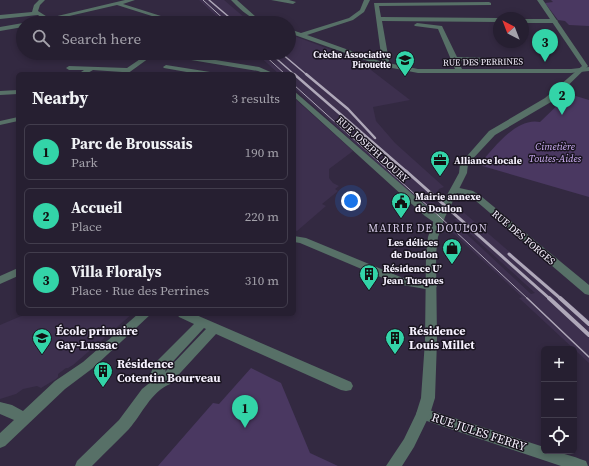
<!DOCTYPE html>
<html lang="en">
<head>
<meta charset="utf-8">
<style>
  :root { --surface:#261f31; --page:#2e2739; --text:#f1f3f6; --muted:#a4a2ab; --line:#423d4d; --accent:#33d4a8 }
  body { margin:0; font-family:"Source Serif 4",serif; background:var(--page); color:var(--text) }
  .controls { position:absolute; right:12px; bottom:12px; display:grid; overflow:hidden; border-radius:6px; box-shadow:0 2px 6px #0003 }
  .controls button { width:36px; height:36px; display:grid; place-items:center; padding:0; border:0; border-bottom:1px solid var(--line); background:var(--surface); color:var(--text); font:20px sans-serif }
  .compass { position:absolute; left:493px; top:12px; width:36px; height:36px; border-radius:50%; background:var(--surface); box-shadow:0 2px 6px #0003; rotate:318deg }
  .you { position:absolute; left:351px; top:201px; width:14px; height:14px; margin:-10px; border:3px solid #fff; border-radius:50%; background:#1a73e8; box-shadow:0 0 0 6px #1a73e833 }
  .badge { display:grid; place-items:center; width:26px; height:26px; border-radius:50%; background:var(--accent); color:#111; font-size:13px; font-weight:700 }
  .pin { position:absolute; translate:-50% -33px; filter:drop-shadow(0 1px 2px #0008) }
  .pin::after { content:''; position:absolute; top:21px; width:14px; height:12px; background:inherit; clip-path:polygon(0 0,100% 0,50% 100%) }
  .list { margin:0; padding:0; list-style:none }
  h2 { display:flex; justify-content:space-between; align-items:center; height:52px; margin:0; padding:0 16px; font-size:17px }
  h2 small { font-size:13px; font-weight:400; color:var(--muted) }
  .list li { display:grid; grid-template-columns:26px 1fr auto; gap:12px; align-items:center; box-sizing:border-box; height:56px; margin:0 8px 8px; padding:0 8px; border:1px solid var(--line); border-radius:6px }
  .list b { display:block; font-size:15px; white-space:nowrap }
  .list p { margin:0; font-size:13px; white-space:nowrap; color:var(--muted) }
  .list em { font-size:13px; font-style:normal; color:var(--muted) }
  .icon { flex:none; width:22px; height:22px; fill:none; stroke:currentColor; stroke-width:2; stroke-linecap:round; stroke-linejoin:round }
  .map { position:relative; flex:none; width:589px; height:466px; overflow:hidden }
  .search { position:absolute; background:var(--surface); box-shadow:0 2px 6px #0003; left:16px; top:16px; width:280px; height:44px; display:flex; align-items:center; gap:10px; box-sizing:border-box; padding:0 14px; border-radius:22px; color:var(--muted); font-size:15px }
  .panel { position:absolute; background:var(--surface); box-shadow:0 2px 6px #0003; left:16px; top:72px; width:280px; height:244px; border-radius:6px }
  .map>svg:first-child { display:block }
  .built { fill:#3d304e }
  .green { fill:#4a3861 }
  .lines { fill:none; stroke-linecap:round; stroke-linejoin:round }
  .minor { fill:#577067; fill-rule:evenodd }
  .tertiary { fill:#577067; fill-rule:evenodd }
  .tram-far1 { stroke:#afa8b9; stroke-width:1 }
  .tram { stroke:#afa8b9; stroke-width:1.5 }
  .rail-far3 { stroke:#afa8b9; stroke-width:1.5 }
  .rail-far2 { stroke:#afa8b9; stroke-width:2.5 }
  .rail-far1 { stroke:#afa8b9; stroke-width:3 }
  .rail { stroke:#afa8b9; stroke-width:4 }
  .labels { text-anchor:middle; stroke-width:3; stroke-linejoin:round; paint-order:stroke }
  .far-poi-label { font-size:9px; font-weight:bold; fill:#f5f0fd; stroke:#19141f; text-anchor:end }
  .far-street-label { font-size:9px; fill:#f5f0fd; stroke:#19141f }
  .park-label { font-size:10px; font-style:italic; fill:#cfb0f6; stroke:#19141f }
  .street-label { font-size:10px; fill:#f5f0fd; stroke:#19141f }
  .poi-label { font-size:10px; font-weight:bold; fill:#f5f0fd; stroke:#19141f; text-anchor:start }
  .neighbourhood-label { font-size:11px; letter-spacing:1px; fill:#d5c9e7; stroke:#19141f }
  .near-poi-label { font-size:12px; font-weight:bold; fill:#f5f0fd; stroke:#19141f; text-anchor:start }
  .near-street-label { font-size:12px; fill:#f5f0fd; stroke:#19141f }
</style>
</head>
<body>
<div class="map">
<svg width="589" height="466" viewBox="0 0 589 466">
  <rect width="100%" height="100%" fill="#332941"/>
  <path class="built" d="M199,0H224L245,18L259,23H224Z
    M289,34L374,66L371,70L410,100L373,107L376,121L395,143L444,187L439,189L432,201L435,203L425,207L294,88V74H279L256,53H289Z
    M294,98L353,151L329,169V178L333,183L339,186L335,189L338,191L322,204L326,206L297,231L294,230Z
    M462,211L589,320V363L519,298L522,297L452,232L449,229L457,225L531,294L535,293L454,219H457Z
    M26,314H132L73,365L68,368H66L58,374V377L56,379L41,388L37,386L23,389L16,394L0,399V325Z"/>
  <path class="green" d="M551,0H589V26L569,25L565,21L558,20L545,3L553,2Z
    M569,94L589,100V197L479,165C493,149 516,117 540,122Z
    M251,368L281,383L310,453L338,466H158L213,403L219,404Z"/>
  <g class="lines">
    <path class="minor" d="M39,0H45L40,5L38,11L49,18L125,0H135L123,4L183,23H174L117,5L52,20L53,23L47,21L30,23L43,19L38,15L0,19V15L32,12L34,5Z
      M231,0H237L256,17L271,23C254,23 243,12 231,0Z
      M271,0H289L296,2L293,4Z
      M364,0H370L364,12L353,20L307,35L382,62L374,3L489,2L491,3V5L379,6L381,17L499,18V22L382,21L389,61L388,63L418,69H455L438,29L415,26L414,25L417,23L442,26L457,57L489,58L492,60L489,62L458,61L462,69H571L589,67V71L571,73H418L382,66L289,33V29L301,33L349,18L360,10Z
      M523,19H555L558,21L555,23H523Z
      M23,23V27L0,31V27Z
      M68,53H74L70,56L68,55Z
      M149,53H156L127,74H120L122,72L93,70L86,74H78L84,70H69L66,68L69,66L127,68Z
      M158,53H172L259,67L275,74H266L258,71L161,55Z
      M166,65L210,72L213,74H198L164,68L163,67Z
      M18,90V94L0,95V91Z
      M294,91L425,205C431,211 438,215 443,221L441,223H435L425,216L294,97Z
      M18,117V121L0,125V121Z
      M455,187L473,191L482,197L589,285V295L585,294L476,201L467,195L452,192L450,190L452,188Z
      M294,236L306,238L403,278L431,282L435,283L437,286L435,289L431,290L397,284L300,243L294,242Z
      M18,268V276L0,284V276Z
      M138,314H151L93,368L65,389L5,446L0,448V433L14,420L0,414V402L12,405L23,411L55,381L83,362Z
      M177,314H194L351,382L353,386L351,390L346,391L341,390L216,334L170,384C150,393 143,413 129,429C117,441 104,454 92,466H75L77,461L119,420L142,389L152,381L150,375L155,363L194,324L179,317ZM204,328L206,329L165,372L166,369Z
      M423,408L544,447V451C559,451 572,456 586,461L588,466H561L418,418L416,414L418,410Z"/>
    <path class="tertiary" d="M537,0H543L588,66L551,102L495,135L468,164L467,173L445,217L438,237L436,254L437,341L435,398L430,414L414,447L402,466H386L404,439L416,414L421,398L425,341L426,254L428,237L435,217L459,173L460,164L489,131L545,98L582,66Z"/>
    <path class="tram-far1" d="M203,0L228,23
      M262,53L285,74
      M294,85L440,217L528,299"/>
    <path class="tram" d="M527,298L589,357"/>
    <path class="rail-far3" d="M209,0L236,23
      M270,53L295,75
      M281,53L307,75"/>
    <path class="rail-far2" d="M294,74L407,172
      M306,74L348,109L375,138"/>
    <path class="rail-far1" d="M406,171L550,299
      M509,254L561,299"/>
    <path class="rail" d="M549,298L589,335
      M560,298L589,324"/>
  </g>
  <defs>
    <g id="school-pin" transform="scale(1)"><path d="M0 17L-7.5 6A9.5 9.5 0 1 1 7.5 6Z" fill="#33d4a8" stroke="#19141f"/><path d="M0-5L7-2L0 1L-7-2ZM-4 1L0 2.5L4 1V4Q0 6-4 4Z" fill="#111"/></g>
    <g id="office-pin" transform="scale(1)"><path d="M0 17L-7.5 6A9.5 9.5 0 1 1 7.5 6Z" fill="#33d4a8" stroke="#19141f"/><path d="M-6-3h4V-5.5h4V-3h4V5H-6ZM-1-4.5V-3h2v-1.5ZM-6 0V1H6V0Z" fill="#111"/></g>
    <g id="civic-pin" transform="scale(1)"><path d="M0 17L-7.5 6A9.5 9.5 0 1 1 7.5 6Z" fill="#33d4a8" stroke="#19141f"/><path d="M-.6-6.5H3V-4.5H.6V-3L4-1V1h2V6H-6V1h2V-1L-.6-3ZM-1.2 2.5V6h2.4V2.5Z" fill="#111"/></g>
    <g id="shop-pin" transform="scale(1)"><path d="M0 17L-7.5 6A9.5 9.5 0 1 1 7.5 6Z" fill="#33d4a8" stroke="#19141f"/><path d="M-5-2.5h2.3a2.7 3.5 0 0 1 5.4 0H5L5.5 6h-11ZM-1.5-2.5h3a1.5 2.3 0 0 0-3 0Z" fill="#111"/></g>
    <g id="building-pin" transform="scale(1)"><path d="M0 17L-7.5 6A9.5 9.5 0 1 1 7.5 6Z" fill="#33d4a8" stroke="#19141f"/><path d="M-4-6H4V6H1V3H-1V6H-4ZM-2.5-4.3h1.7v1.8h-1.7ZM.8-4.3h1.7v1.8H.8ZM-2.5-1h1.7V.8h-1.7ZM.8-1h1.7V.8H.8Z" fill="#111"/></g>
  </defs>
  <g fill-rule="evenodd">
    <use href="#school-pin" x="405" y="60"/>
    <use href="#office-pin" x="440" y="160"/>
    <use href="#civic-pin" x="401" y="202"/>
    <use href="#shop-pin" x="452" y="248"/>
    <use href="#building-pin" x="369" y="274"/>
    <use href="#school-pin" x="42" y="338"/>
    <use href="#building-pin" x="395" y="338"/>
    <use href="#building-pin" x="103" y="371"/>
  </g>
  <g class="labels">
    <g class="far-poi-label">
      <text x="391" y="58">Crèche Associative<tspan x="391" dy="10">Pirouette</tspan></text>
    </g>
    <g class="far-street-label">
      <text transform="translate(483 62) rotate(-1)" y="3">RUE DES PERRINES</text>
    </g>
    <g class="park-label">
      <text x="555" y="150">Cimetière<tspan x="555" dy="12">Toutes-Aides</tspan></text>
    </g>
    <g class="street-label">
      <text transform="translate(373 149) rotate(42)" y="4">RUE JOSEPH DOURY</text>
      <text transform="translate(524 237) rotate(40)" y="4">RUE DES FORGES</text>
    </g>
    <g class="poi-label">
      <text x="454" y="164">Alliance locale</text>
      <text x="415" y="200">Mairie annexe<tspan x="415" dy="12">de Doulon</tspan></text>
      <text x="438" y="246" text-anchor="end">Les délices<tspan x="438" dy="12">de Doulon</tspan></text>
      <text x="383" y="272">Résidence U’<tspan x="383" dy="12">Jean Tusques</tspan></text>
    </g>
    <g class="neighbourhood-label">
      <text x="428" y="232">MAIRIE DE DOULON</text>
    </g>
    <g class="near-poi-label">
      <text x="56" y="335">École primaire<tspan x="56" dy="14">Gay-Lussac</tspan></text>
      <text x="409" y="335">Résidence<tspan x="409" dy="14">Louis Millet</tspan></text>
      <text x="117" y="368">Résidence<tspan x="117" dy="14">Cotentin Bourveau</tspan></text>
    </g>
    <g class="near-street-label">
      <text transform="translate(479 432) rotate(18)" y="4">RUE JULES FERRY</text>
    </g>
  </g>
</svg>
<div class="controls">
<button>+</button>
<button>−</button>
<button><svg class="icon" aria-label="locate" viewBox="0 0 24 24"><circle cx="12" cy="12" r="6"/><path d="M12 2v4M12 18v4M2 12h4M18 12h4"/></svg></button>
</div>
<svg class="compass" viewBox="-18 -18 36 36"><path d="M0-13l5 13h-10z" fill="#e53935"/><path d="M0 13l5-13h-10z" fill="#a4a2ab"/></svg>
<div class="you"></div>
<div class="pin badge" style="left:245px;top:428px">1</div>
<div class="pin badge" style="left:562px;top:115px">2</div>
<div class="pin badge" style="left:545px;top:62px">3</div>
<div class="search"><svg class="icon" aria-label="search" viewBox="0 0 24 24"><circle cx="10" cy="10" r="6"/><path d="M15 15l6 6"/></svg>Search here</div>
<section class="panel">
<h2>Nearby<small>3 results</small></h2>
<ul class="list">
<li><span class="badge">1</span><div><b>Parc de Broussais</b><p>Park</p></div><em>190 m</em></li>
<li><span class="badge">2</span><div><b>Accueil</b><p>Place</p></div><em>220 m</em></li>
<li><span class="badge">3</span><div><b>Villa Floralys</b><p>Place · Rue des Perrines</p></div><em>310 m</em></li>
</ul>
</section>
</div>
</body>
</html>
